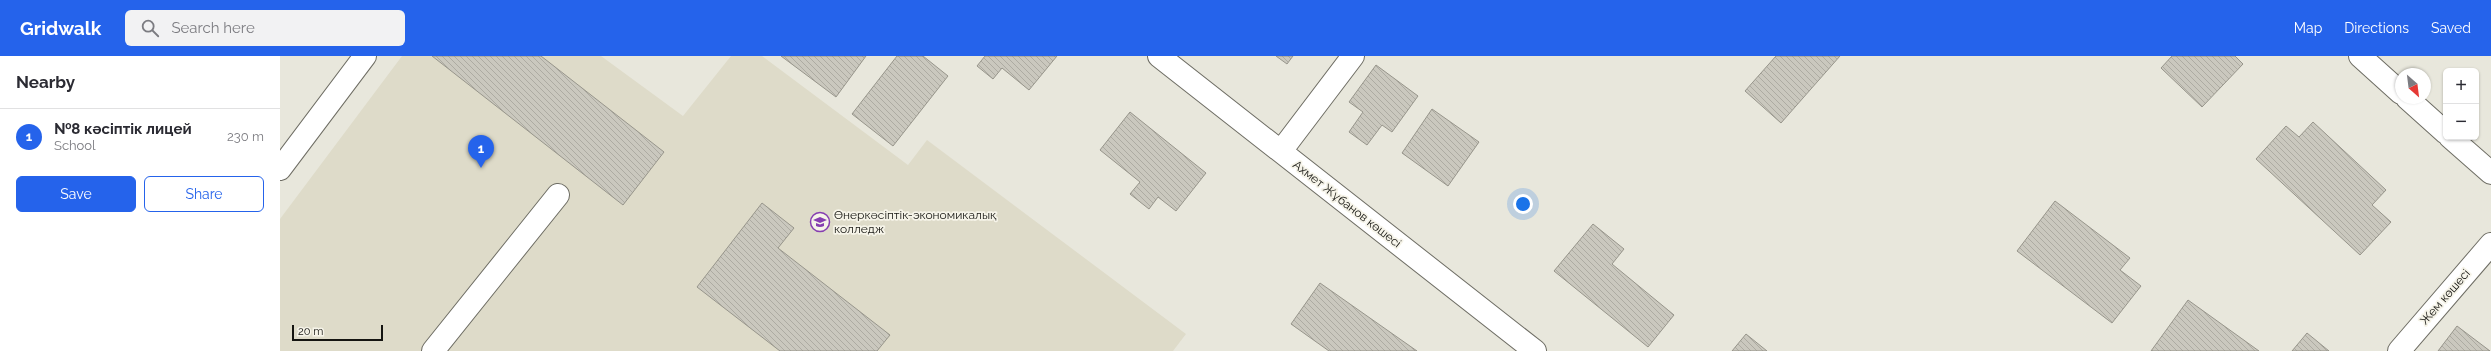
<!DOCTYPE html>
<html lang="en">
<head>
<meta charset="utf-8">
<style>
  :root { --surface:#fff; --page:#f2f2f3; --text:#2b2b33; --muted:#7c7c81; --line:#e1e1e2; --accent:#2563eb }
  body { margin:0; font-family:Raleway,sans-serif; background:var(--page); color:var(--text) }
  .controls { position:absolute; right:12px; top:12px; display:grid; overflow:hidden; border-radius:6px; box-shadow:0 1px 3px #0004 }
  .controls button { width:36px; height:36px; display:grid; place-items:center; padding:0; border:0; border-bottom:1px solid var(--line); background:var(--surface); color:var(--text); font:20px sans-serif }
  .compass { position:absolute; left:2115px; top:12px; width:36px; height:36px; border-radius:50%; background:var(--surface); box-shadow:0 1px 3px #0004; rotate:152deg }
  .scale { position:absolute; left:12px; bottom:10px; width:91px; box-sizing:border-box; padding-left:4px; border:2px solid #151511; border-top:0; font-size:11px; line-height:14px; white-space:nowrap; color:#151511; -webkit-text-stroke:3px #f6f4e9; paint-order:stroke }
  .you { position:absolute; left:1243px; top:148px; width:14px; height:14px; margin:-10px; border:3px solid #fff; border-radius:50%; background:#1a73e8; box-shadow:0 0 0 6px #1a73e833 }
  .badge { display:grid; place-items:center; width:26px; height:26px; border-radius:50%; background:var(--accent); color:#fff; font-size:13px; font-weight:700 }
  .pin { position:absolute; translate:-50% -33px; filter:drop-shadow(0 1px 2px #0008) }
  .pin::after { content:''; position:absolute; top:21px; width:14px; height:12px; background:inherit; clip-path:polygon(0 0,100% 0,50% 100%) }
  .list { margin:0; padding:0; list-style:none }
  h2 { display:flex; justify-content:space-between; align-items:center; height:52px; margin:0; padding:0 16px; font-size:17px }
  h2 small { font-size:13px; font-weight:400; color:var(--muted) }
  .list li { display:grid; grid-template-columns:26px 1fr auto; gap:12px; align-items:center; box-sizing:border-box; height:56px; padding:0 16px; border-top:1px solid var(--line) }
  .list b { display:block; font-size:15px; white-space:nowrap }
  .list p { margin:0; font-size:13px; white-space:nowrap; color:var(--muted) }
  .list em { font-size:13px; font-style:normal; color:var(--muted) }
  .actions { display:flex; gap:8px; padding:12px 16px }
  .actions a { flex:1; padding:9px 0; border:1px solid var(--accent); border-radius:6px; text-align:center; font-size:14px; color:var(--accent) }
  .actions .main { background:var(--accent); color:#fff }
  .icon { flex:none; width:22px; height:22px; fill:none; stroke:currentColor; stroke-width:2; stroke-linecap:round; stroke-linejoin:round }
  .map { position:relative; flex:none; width:2211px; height:295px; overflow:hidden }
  header { display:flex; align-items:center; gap:24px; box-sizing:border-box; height:56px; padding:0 20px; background:var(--accent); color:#fff }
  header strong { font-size:19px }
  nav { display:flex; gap:22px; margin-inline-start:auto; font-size:14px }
  .search { width:280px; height:36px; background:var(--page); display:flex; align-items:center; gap:10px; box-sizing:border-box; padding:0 14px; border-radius:6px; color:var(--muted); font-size:15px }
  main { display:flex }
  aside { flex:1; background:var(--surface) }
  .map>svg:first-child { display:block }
  .built { fill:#dedbc9 }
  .building { fill:url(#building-back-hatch); stroke:#97958b }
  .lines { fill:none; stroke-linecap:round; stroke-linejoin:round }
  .minor-casing { stroke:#6e6d64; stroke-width:24 }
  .minor { stroke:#fff; stroke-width:22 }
  .labels { text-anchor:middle; stroke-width:3.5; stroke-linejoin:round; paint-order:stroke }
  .street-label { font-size:12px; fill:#151511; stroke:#f6f4e9 }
  .poi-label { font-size:12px; fill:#151511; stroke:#f6f4e9; text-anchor:start }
</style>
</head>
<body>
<header>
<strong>Gridwalk</strong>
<div class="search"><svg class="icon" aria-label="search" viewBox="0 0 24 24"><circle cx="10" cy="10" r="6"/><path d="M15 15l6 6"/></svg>Search here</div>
<nav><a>Map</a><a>Directions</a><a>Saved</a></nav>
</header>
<main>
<aside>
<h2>Nearby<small></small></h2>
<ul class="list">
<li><span class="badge">1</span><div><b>№8 кәсіптік лицей</b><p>School</p></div><em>230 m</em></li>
</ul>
<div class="actions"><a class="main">Save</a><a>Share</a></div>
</aside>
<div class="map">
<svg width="2211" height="295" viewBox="0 0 2211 295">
  <defs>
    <pattern id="building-back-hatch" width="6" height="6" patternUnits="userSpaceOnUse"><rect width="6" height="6" fill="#cac8be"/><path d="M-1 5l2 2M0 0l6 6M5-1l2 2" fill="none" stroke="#adaba2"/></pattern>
  </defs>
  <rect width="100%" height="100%" fill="#e8e7dc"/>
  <path class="built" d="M122,0H321L403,60L451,0H482L628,109L647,84L906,278L893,295H0V163Z"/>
  <path class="building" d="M152,0H261L384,96L343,149Z
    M501,0H586L556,41Z
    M617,0H643L668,20L613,90L572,58Z
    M705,0H777L749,34L722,12L713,23L697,10Z
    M996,0H1013L1007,8Z
    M1496,0H1560L1501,67L1465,35Z
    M1892,0H1955L1963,8L1922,51L1881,12Z
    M1096,9L1138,40L1112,76L1102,69L1087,89L1069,76L1083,56L1069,46Z
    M1152,53L1199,86L1168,130L1122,97Z
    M850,56L926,117L896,155L878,141L869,153L850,138L860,126L820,94Z
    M2033,66L2106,134L2092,149L2111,166L2080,199L1976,103L2006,70L2019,81Z
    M1775,145L1850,202L1840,214L1861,230L1832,267L1737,195Z
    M482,147L514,172L498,192L610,279L597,295H500L417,231Z
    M1313,168L1344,193L1332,208L1394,259L1368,291L1274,215Z
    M1040,227L1137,295H1049L1011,268Z
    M1908,244L1979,295H1871Z
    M2177,270L2210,295H2158Z
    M2027,277L2049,295H2012Z
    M1466,278L1487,295H1452Z"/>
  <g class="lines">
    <g class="minor-casing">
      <path id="minor" d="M879,0L1255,295
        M2080,0L2121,37
        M2127,42L2166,77
        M2170,81L2211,117
        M1001,95L1073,0
        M0,113L85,0
        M153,295L278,139
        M2119,295L2211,188"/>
    </g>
    <use href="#minor" class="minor"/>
  </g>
  <defs>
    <g id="university-ring" transform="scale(1)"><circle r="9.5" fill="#f6f4e9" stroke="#863eb1" stroke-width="1.5"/><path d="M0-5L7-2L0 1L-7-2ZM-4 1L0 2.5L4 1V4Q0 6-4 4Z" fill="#863eb1"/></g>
  </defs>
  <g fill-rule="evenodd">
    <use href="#university-ring" x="540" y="166"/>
  </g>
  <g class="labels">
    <g class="street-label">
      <text transform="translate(1067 148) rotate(38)" y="4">Ахмет Жұбанов көшесі</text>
      <text transform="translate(2165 241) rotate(-49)" y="4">Жем көшесі</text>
    </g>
    <g class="poi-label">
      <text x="554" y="163">Өнеркәсіптік-экономикалық<tspan x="554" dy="14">колледж</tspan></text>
    </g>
  </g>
</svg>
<div class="controls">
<button>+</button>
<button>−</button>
</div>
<svg class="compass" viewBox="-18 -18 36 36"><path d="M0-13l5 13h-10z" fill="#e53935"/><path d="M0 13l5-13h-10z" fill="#7c7c81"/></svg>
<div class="scale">20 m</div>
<div class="you"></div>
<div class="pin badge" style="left:201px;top:112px">1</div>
</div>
</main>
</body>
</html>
